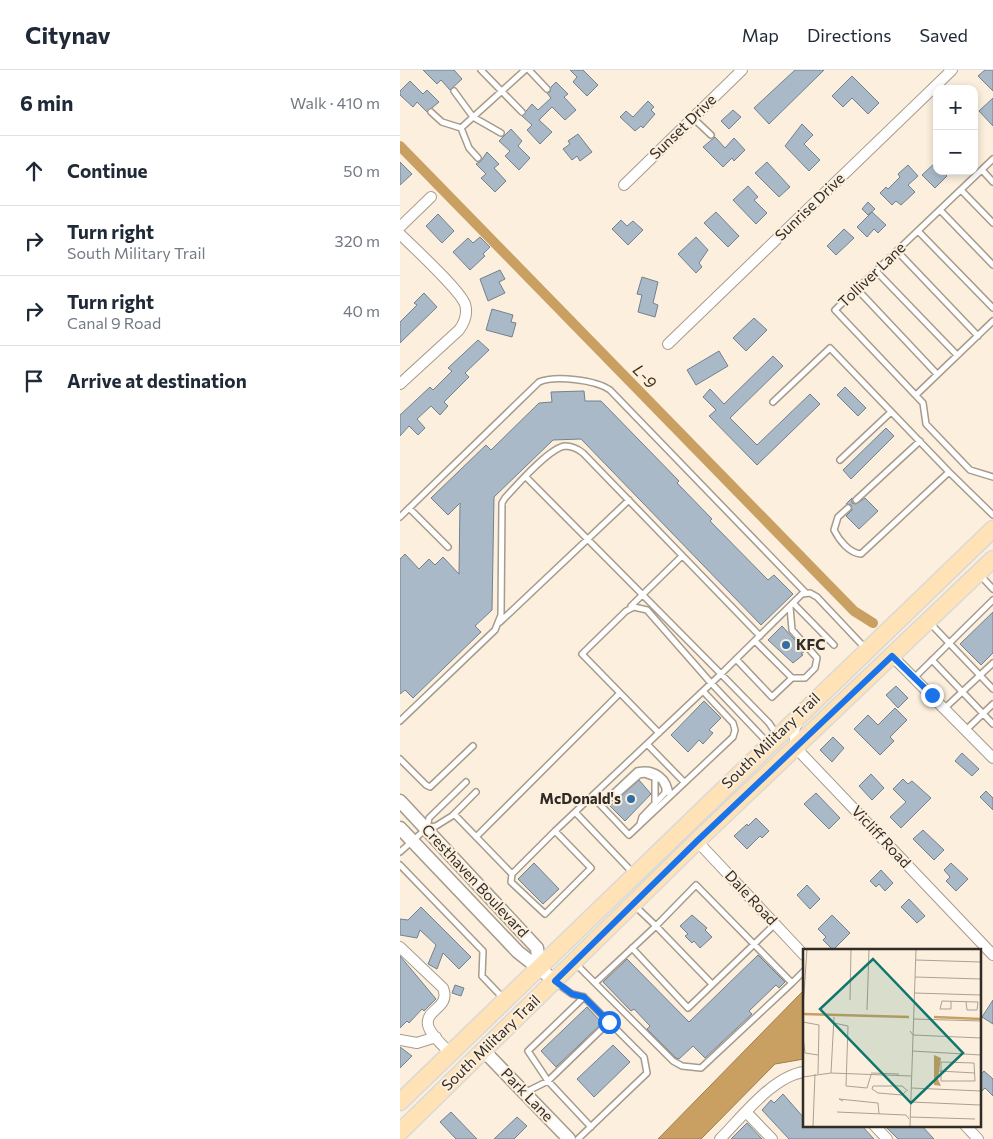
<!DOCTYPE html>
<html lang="en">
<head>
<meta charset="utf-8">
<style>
  :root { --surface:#fff; --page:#f2f2f3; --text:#1f2937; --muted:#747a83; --line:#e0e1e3 }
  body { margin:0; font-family:Commissioner,sans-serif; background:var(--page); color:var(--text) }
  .controls { position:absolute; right:15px; top:15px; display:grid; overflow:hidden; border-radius:10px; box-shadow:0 2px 8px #0003 }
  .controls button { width:45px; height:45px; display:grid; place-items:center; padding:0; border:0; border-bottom:1px solid var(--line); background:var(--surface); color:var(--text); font:25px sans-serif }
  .stop { position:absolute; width:15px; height:15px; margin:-11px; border:4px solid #1a73e8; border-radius:50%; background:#fff }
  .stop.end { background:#1a73e8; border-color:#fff; box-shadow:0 1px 5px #0008 }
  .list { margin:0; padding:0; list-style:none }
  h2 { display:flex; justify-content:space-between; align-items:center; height:65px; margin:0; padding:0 20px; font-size:21px }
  h2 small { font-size:16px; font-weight:400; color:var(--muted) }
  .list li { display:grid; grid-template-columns:32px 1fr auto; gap:15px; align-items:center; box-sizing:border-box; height:70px; padding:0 20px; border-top:1px solid var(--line) }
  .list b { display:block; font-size:19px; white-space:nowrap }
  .list p { margin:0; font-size:16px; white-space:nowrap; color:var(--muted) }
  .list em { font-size:16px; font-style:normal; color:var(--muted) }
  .icon { flex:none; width:28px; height:28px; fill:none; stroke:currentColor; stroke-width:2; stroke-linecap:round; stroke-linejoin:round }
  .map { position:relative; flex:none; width:593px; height:1069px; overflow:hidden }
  header { display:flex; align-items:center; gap:30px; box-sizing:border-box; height:70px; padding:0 25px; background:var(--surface); border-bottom:1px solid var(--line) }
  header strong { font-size:24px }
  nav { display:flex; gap:28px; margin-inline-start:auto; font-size:18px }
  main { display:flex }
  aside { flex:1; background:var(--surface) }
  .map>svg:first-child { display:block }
  .water { fill:#caa062; stroke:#9c7d50 }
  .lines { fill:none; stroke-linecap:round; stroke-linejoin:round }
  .canal { stroke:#caa062; stroke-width:10 }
  .building { fill:#aab9c8; stroke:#72818f }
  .service-casing { stroke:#a79b8b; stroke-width:8 }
  .minor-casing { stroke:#a79b8b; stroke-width:12 }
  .tertiary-casing { stroke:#a79b8b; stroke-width:15 }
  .primary-casing { stroke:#dad9d8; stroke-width:19 }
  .service { stroke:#fff; stroke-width:5 }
  .minor { stroke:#fff; stroke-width:10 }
  .tertiary { stroke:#fff; stroke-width:12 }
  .primary { stroke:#ffe2b6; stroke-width:16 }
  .route { stroke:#1a73e8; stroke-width:6 }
  .poi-dot { fill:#306ea5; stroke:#fcefdd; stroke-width:2 }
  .labels { text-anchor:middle; stroke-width:4; stroke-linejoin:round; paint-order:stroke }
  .street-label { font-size:15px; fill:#312c25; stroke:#fcefdd }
  .poi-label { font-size:15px; font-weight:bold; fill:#312c25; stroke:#fcefdd; text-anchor:start }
  .water-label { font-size:16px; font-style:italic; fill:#433115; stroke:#fcefdd }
  .inset-river { fill:none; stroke:#caa062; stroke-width:2.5 }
  .inset-road { fill:none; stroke:#aba193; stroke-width:1 }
  .view { fill:#0f766e; fill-opacity:0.15; stroke:#0f766e; stroke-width:2.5 }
  .inset-edge { fill:none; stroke:#312c25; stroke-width:2.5 }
</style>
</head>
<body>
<header>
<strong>Citynav</strong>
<nav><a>Map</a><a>Directions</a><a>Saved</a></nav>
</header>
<main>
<aside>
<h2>6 min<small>Walk · 410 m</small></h2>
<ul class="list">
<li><svg class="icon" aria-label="ahead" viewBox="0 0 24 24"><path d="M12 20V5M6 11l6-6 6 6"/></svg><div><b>Continue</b></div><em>50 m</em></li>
<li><svg class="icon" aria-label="right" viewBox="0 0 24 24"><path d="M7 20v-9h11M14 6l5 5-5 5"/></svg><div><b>Turn right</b><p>South Military Trail</p></div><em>320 m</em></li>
<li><svg class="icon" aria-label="right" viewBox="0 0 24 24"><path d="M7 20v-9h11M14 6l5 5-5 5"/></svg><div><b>Turn right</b><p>Canal 9 Road</p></div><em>40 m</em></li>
<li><svg class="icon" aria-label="arrive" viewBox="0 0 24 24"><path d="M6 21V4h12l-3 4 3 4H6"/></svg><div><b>Arrive at destination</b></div></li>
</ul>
</aside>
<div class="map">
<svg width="593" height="1069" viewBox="0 0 593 1069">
  <rect width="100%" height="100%" fill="#fcefdd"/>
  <path class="water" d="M404,920V989L375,994L301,1069H258Z"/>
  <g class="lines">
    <path class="canal" d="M0,76L454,541L473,553"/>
  </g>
  <path class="building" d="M23,0H54L62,9L50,20L41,10L37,14Z
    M170,0H183L198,15L187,26L173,12L177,7Z
    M395,0H424L369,54L354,38Z
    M585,0H593V21L578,6Z
    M452,6L479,33L468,44L452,28L443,37L432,26Z
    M10,11L23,24L27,20L39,32L27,42L17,32L13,37L0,25V21Z
    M156,12L168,24L164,27L176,40L165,50L152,37L139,50L152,62L140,74L127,60L132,55L122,46L132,34L138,40L151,28L147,23L150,22L151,17Z
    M593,28V56L579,41Z
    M248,31L254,37L251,40L255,44L243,58L241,56L235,61L220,47L226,41L233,47Z
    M333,40L341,47L329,59L321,51Z
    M402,54L413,65L404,74L420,90L409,101L385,76Z
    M111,59L122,71L118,76L130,88L119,100L105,86L110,81L99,71Z
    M178,64L192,82L180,91L177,86L172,90L163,79L170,74L168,71Z
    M315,67L325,78L334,68L345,80L334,91L332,88L323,97L303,77Z
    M87,82L99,94L94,98L106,111L95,122L81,108L86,104L76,94L81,91Z
    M537,91V101H542L547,106L535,118L522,105Z
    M0,92L12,104L0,115Z
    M367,92L390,117L379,127L355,103Z
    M508,95L518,106L508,115L515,122L501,135L496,131L492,135L480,123L486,117L488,119L500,107L498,104Z
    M348,116L358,127L354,130L367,143L356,154L333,130Z
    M468,132L475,139L468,145L462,139Z
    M316,142L339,166L328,177L304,153Z
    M472,142L486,155L478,163L474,159L467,167L457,157Z
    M38,144L54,161L42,173L26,156Z
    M221,150L227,156L233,151L243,160L228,175L212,159Z
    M444,159L454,168L436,185L427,176Z
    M80,167L90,177L83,184L85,186L70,200L53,182L68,168L73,173Z
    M296,167L308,180L299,193L302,197L296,203L278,184Z
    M100,200L105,209L99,212L105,223L88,231L80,209Z
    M242,207L258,212L253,233L258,235L255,247L238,242L242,225L237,224Z
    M24,223L37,237L0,273V252L17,235L14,233Z
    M92,239L113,245L111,252L116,253L112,267L86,260Z
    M354,248L367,260L346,281L333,268Z
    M78,270L89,280L65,303L69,307L44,332L48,336L40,345L31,336L17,349L25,358L18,365L9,356L0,366V345L30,317L33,320L52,301L48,298Z
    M319,281L328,296L296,315L287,300Z
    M373,286L383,296L330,348L357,375L410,324L420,334L357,395L309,346L316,340L303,327L310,319L324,334Z
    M445,317L466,338L458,346L437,325Z
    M184,321L185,331H201L279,411L277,413L312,449L310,451L368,510L374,505L393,524L361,555L181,369L153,370L94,427L92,540L75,556L81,562L13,628L5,620L0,624V489L5,484L19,499L29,489L35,495L43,487L59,504L60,433L48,445L31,428L86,375L91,380L139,333L152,332L151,322Z
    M486,358L494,366L451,409L443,400Z
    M452,428V433L456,434L465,428L478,441L459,459L446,446L452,440L451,435L446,434Z
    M593,542V583L581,595L560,574Z
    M382,556L405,581L401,584L403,585L393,593L368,570Z
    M496,616L508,628L498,638L486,625Z
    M304,631L321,648L309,660L313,663L303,674L299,670L288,682L271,665Z
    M495,638L507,650L490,667L494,671L480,685L454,659L468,645L478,655Z
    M433,667L444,678L432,692L420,680Z
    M562,683L579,699L572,706L555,691Z
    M471,704L484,718L472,730L459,716Z
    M503,709L508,714L512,711L531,728L501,758L490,747L506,732L493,719Z
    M239,710L251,724L225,751L210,736Z
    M586,721L593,728V740L580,727Z
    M416,723L440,748L429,759L404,734Z
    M356,748L369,761L362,768L360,766L347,779L334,766L347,754L348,756Z
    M523,760L544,780L534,790L513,769Z
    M134,793L159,819L143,834L118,809Z
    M551,793L568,809L556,821L546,811L550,807L544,800Z
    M481,800L493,813L485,821L479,814L476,817L470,811Z
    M407,815L420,829L410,839L397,825Z
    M509,829L525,846L517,853L501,837Z
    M21,837L71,887L59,899L43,883L37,899L28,894L36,875L20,860L17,868L0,865V849L8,850Z
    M292,845L307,858L305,860L312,867L300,878L294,871L292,873L285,866L288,864L280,856Z
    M432,845L450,863L433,880L423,870L426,867L418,859Z
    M358,885L385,912L379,918L376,915L349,941L352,944L305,988L293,976L279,989L276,988L247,959L250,956L234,939L231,941L203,912L227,889L289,952Z
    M0,886L36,929L24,941L22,939L9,953L7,951L0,958Z
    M55,915L64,918L61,926L52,923Z
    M593,930V954L582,947Z
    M187,937L202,953L156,997L141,981Z
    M213,975L230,992L194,1027L177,1009Z
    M0,977L12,986L0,998Z
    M584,1001L593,1009V1026L585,1018L579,1024V1006Z
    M383,1024L404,1048V1055H461L474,1069H389L362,1040L371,1030L374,1033Z
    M51,1042L77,1069H56L40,1052Z
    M117,1047L127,1056L114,1069H94Z
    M347,1053L362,1069H331Z
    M484,1055H521L534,1069H498Z"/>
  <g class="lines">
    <g class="service-casing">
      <path id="service" d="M81,0L122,42
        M129,0L147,19
        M54,21L73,47L101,63
        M31,42L42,52L61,58
        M293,48L311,65
        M78,88L69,78L61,58L125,0
        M593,89L435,240L523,333L526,354L570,400L593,407
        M582,100L593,112
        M561,120L593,153
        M540,140L593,195
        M518,161L593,238
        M497,181L578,266
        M476,201L557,285
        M457,219L537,304
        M516,325L593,251
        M373,332L430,278L549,402
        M440,390L491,342
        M126,407L321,604L155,761
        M456,430L520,371
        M9,438L48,477
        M448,438L438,447L434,460C439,470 449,483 461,484L549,402L593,445
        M0,447L139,312C155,305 196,310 210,320L406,523
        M580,505L593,519
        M393,533L434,575
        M231,536L282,486
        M100,552L229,430
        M529,552L593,619
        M355,571L392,608
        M336,589L372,627L392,608H405L415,598L417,588L392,560L390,537
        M532,590L593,654
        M514,608L593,530
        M545,638L593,593
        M0,651L95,560L101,545L102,433L105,428C117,415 149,378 165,376C172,376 178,379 183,383L360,566
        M566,660L593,634
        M259,663L182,584L226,541L234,537L247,540L311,613L368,673
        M377,665L369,653L321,604L402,524L410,523L417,527L466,579
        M247,674L284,712
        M0,689L26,715L30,717L73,676
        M192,726L229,765L333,667L335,660L333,653L303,621
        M208,729L214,727L239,705L244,704L261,710L265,718V723L242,747L240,754
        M255,734V707
        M201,735L237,701C255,697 269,708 270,726
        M175,742L234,804
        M54,744L112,804L111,812L145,844L191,798L155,761L112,804
        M27,758L29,748L66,712
        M76,767L220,623
        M0,782L27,758L36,756L52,746L76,722
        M0,795L83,881L82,906L103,928
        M232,878L288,938L375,854
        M176,894L195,913L256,856L235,836
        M155,912L172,924L184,927L244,987L247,1003L178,1069
        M195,913L273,991L282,996L301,998L392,913
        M312,914L256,856L296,815L392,913L404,901
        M184,927L128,981L148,1011L191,1057
        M126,1022L148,1011L209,952"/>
    </g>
    <g class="minor-casing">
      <path id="minor" d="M224,115L342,0
        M0,157L31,127
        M0,164C14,178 59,219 65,234C68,244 65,252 59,260L0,314
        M268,274L552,0
        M492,586L593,688
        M398,651L394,660L396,678L593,885
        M297,771L404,885
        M0,877L43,918C51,938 25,939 28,955C30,965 44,976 50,983
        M0,970L17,973L36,967
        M347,1043L372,1069
        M474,1055L487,1069
        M565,1055L578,1069
        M320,1069C342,1047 373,1006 404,1002"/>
    </g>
    <g class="tertiary-casing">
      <path id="tertiary" d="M0,731L137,878L139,897
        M0,758L118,882L155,911
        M84,981L169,1069"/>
    </g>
    <g class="primary-casing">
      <path id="primary" d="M0,1032L593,459
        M0,1062L297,771L593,489"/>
    </g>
    <use href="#service" class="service"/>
    <use href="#minor" class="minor"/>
    <use href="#tertiary" class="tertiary"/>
    <use href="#primary" class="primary"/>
  </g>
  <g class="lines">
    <path class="route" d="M209,952L184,927L172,924L155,911L297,771L492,586L532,625"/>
  </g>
  <g class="poi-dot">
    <circle cx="386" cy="575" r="5"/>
    <circle cx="231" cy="729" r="5"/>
  </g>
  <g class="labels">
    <g class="street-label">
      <text transform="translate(283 57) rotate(-44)" y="5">Sunset Drive</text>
      <text transform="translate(410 137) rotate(-44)" y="5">Sunrise Drive</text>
      <text transform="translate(472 205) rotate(-44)" y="5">Tolliver Lane</text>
      <text transform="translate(371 671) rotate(-44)" y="5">South Military Trail</text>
      <text transform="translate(481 767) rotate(47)" y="5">Vicliff Road</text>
      <text transform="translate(75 811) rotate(47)" y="5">Cresthaven Boulevard</text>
      <text transform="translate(351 828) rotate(47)" y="5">Dale Road</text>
      <text transform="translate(91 973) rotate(-44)" y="5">South Military Trail</text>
      <text transform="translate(127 1025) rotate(46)" y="5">Park Lane</text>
    </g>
    <g class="poi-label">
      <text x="396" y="580">KFC</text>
      <text x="221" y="734" text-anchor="end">McDonald's</text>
    </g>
    <g class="water-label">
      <text transform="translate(245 306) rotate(46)" y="6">L-9</text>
    </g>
  </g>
  <g transform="translate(403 879)">
    <rect width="178" height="178" fill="#fcefdd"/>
    <path d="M131,106L138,109L135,130L138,137L131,136Z" fill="#caa062"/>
    <path class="inset-river" d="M0,65L106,68M131,68L178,70"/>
    <path class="inset-road" d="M113,11L178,13M112,28L178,30M111,44L178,46M47,51L48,0M148,52V60H137L139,52L175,53L174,61H164L163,53M0,59L4,0M64,61L66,0M111,70L178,72M0,73L16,76L15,125M31,74L45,77L43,137L64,139L68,126M107,82L110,86L178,89M0,87L2,104L15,106M109,102L178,106M138,113L171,114L172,132H138ZM136,122L172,124M28,124L31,68M68,124L96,125M0,128L28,124L108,127M108,139L178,142M103,142L99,146L75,144L69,140L70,137H99L105,142M40,152L36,150L75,154L76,165M108,153L177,156M34,163L103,166L106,170M107,168L172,170M10,177L12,125M107,177L113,0"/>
    <path class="view" d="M70,10L160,104L108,154L17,60Z"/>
    <rect width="178" height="178" class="inset-edge"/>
  </g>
</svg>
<div class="controls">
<button>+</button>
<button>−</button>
</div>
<div class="stop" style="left:209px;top:952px"></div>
<div class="stop end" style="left:532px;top:625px"></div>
</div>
</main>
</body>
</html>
